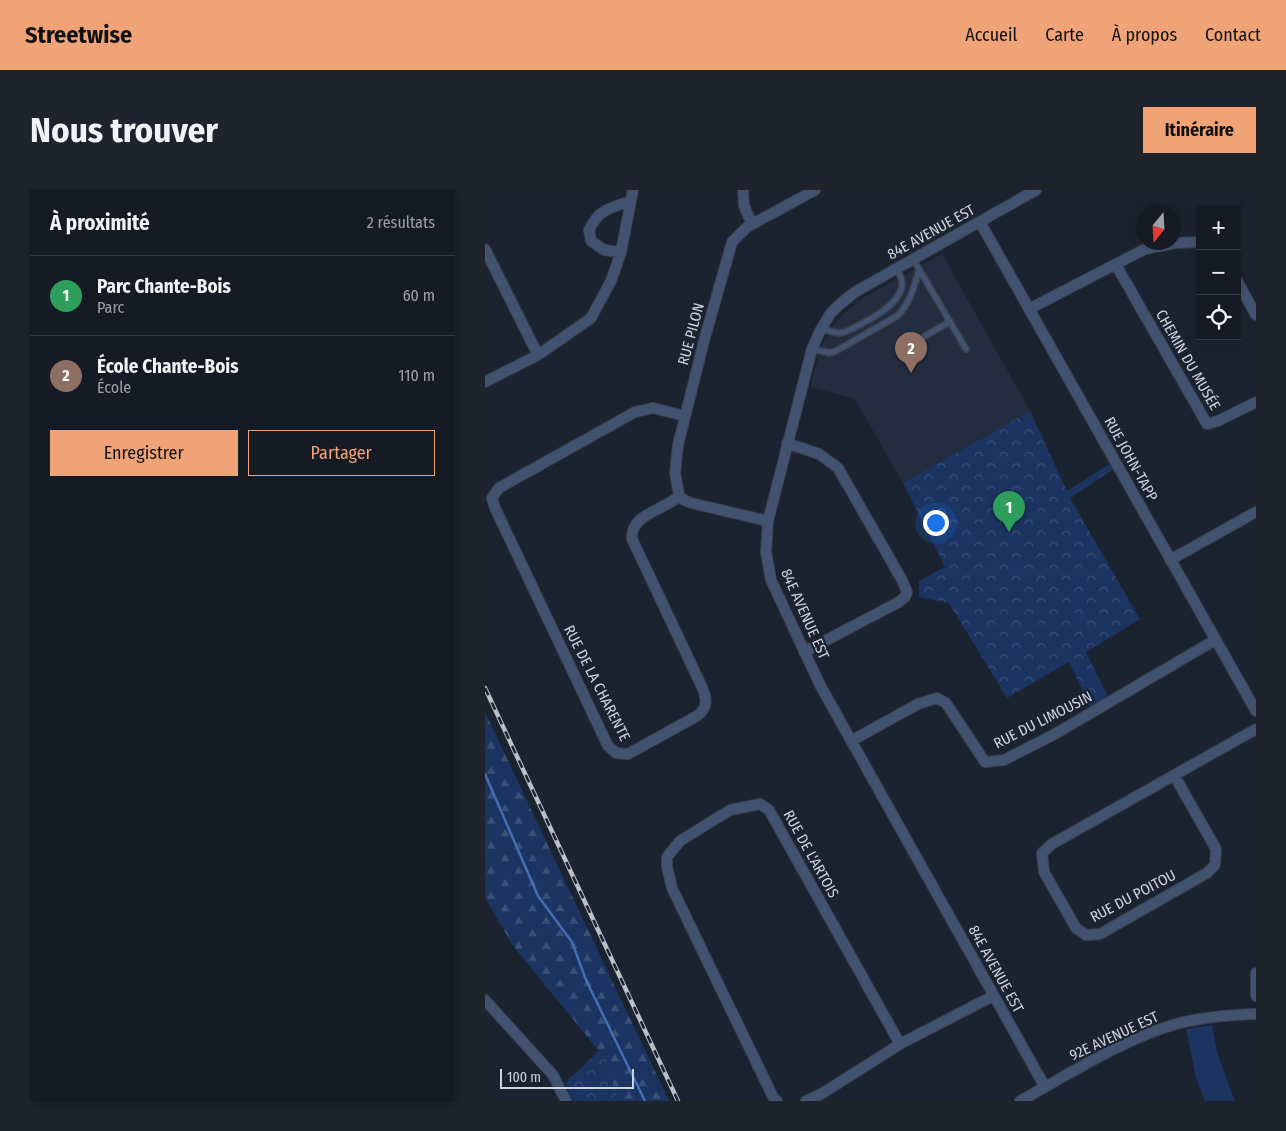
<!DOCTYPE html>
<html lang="fr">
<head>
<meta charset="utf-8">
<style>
  :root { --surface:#151a24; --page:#1e232c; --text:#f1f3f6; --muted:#9da1a6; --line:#343841; --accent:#efa377 }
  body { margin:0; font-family:"Fira Sans Condensed",sans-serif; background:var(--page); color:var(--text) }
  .controls { position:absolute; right:15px; top:15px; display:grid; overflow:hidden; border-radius:0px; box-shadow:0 2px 8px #0003 }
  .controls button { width:45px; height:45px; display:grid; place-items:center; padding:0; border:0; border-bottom:1px solid var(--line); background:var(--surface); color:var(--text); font:25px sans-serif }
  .compass { position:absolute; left:651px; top:15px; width:45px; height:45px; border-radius:50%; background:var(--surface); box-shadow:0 2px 8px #0003; rotate:198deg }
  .scale { position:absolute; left:15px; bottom:12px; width:134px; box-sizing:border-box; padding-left:5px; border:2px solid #cfd4dc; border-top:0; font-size:14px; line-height:18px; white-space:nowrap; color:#cfd4dc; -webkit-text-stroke:4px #1c2330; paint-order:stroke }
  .you { position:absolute; left:450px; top:332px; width:18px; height:18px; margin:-12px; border:4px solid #fff; border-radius:50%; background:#1a73e8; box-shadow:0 0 0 8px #1a73e833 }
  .badge { display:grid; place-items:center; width:32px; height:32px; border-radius:50%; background:var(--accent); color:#fff; font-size:16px; font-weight:700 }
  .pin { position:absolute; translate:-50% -41px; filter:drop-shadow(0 1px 2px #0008) }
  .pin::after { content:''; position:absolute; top:26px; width:18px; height:15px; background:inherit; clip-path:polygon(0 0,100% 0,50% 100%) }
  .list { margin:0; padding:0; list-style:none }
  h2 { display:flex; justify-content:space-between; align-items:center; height:65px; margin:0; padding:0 20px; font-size:21px }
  h2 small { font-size:16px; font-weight:400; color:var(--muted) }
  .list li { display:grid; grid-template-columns:32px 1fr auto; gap:15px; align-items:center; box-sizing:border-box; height:80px; padding:0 20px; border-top:1px solid var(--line) }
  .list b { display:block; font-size:19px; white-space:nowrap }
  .list p { margin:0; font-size:16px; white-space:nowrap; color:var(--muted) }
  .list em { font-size:16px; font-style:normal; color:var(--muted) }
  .actions { display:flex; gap:10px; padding:15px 20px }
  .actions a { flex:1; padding:11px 0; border:1px solid var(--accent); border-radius:0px; text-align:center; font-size:18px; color:var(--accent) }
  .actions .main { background:var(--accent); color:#111 }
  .icon { flex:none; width:28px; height:28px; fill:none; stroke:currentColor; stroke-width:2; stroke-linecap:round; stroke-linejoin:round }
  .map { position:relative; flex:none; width:771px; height:911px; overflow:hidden; border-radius:0px }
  header { display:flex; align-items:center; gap:30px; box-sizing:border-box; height:70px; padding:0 25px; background:var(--accent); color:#111 }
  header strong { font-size:24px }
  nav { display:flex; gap:28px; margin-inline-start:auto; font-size:18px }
  .intro { display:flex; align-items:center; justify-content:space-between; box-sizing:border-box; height:120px; padding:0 30px }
  h1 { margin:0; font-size:35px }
  .button { padding:12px 22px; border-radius:0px; background:var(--accent); color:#111; font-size:18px; font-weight:700 }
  main { display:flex; gap:30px; padding:0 30px }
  aside { flex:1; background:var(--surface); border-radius:0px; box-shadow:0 2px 8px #0003 }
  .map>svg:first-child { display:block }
  .built { fill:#242d3f }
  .grass { fill:#1b3461 }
  .forest { fill:url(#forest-firs) }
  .park { fill:url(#park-crowns) }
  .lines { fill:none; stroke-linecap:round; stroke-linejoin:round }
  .stream { stroke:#456db3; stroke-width:2.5 }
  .service-casing { stroke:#393f4c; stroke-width:8 }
  .minor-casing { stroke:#393f4c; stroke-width:12 }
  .service { stroke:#425371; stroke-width:5 }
  .minor { stroke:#425371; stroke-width:10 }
  .rail-casing { stroke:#babfc8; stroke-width:4.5 }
  .rail { stroke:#1c2330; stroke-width:2.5; stroke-dasharray:8; stroke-linecap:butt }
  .labels { text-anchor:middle; stroke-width:4.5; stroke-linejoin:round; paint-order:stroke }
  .street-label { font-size:15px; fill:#cfd4dc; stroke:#1c2330 }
</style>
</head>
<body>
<header>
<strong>Streetwise</strong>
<nav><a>Accueil</a><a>Carte</a><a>À propos</a><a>Contact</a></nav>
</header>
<div class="intro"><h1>Nous trouver</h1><a class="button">Itinéraire</a></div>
<main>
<aside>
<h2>À proximité<small>2 résultats</small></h2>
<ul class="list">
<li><span class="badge" style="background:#2e9e5b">1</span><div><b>Parc Chante-Bois</b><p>Parc</p></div><em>60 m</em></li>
<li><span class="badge" style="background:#8d6e63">2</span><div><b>École Chante-Bois</b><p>École</p></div><em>110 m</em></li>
</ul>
<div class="actions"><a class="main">Enregistrer</a><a>Partager</a></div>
</aside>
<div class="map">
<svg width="771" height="911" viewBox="0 0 771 911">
  <defs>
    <pattern id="forest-firs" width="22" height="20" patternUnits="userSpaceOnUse" patternTransform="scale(1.25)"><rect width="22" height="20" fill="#1b3461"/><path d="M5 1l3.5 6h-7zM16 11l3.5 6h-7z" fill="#3b5077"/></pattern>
    <pattern id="park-crowns" width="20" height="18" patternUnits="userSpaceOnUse" patternTransform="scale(1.25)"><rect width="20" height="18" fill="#1b3461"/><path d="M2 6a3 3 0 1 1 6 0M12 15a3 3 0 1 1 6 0" fill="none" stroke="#3b5077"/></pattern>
  </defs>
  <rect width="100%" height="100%" fill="#1c2330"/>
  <path class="built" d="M457,64L545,221L418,293L370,209L326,197L327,192L326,191L339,150L342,149L348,136L358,124L380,107Z"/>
  <path class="grass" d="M727,835L732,863L750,911H720L711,888L701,839Z"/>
  <path class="forest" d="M0,522L184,911H88L80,893L114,861L28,756L0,707Z"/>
  <path class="park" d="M545,221L582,301L628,272L630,278L585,308L655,429L601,462L623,507L605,516L584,472L522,508L464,413L434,407V391L460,377L418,293Z
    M118,859L127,893L135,911H88L80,893Z"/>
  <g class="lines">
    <path class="stream" d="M0,584L53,706L87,752L101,790L160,911"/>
    <g class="service-casing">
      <path id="service" d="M428,69L481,159
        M336,139L353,143L360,142C377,134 418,115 417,93C417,88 414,83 411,79
        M440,146L461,134L464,130
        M328,159L344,163L351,161L412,126C425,114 429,97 434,80"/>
    </g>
    <g class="minor-casing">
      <path id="minor" d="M258,0L259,16L267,34
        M551,0L370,102L354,115L345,124L335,141L327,159L283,331L281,362L286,390L335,495L560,897
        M495,32L771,521
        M0,59L53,165
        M136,62L119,60L106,51L104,40C114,19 125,18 146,11
        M631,75L722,234L733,231L771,212
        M752,91L771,125
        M544,119L660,59L691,53L715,52
        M0,192L53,165L106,128L126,91L136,62L148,0
        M302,253L334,264L353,278L417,390L422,402L420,407L412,413L319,462
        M194,306C180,320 145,324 147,349L217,497C222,509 223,518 212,526L143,564L131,563L123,556L10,318L7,308L14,298L150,222L168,218L200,226
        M194,306L190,283L193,255L219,151L247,52L262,37L330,0
        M194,306L199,310L206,313L283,331
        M685,370L771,322
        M366,551L433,514L452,508L461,513L500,572L519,570L570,544L730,450
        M689,585L731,659L730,675L722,683L615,744L601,745L591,738L559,682L557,663L567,654L771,539
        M771,783V806
        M0,810L68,885L81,911
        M292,911L289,909L187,698L182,677V667L195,651L245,620L275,614L284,620L415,854
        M321,911L338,903L415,854L508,806
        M535,911C585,884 636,850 691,834C717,827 744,825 771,824"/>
    </g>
    <use href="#service" class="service"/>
    <use href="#minor" class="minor"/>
    <g class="rail-casing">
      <path id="rail" d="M0,498L193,911"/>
    </g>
    <use href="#rail" class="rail"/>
  </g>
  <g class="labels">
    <g class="street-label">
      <text transform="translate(446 42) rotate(-29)" y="5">84E AVENUE EST</text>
      <text transform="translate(206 144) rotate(-75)" y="5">RUE PILON</text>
      <text transform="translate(703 170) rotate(60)" y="5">CHEMIN DU MUSÉE</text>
      <text transform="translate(646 269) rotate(61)" y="5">RUE JOHN-TAPP</text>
      <text transform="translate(320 424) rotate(66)" y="5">84E AVENUE EST</text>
      <text transform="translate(112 493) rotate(63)" y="5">RUE DE LA CHARENTE</text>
      <text transform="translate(558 530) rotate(-27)" y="5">RUE DU LIMOUSIN</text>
      <text transform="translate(326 664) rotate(61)" y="5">RUE DE L'ARTOIS</text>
      <text transform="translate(648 706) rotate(-28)" y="5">RUE DU POITOU</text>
      <text transform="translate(511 779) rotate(61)" y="5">84E AVENUE EST</text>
      <text transform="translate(629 846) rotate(-25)" y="5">92E AVENUE EST</text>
    </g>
  </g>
</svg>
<div class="controls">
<button>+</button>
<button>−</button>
<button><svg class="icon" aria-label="locate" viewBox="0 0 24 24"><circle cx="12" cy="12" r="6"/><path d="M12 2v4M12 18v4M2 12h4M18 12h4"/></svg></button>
</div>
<svg class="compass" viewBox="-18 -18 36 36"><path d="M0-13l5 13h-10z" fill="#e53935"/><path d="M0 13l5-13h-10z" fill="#9da1a6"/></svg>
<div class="scale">100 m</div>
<div class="you"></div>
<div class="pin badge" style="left:524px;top:342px;background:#2e9e5b">1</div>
<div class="pin badge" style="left:426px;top:183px;background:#8d6e63">2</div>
</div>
</main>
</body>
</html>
